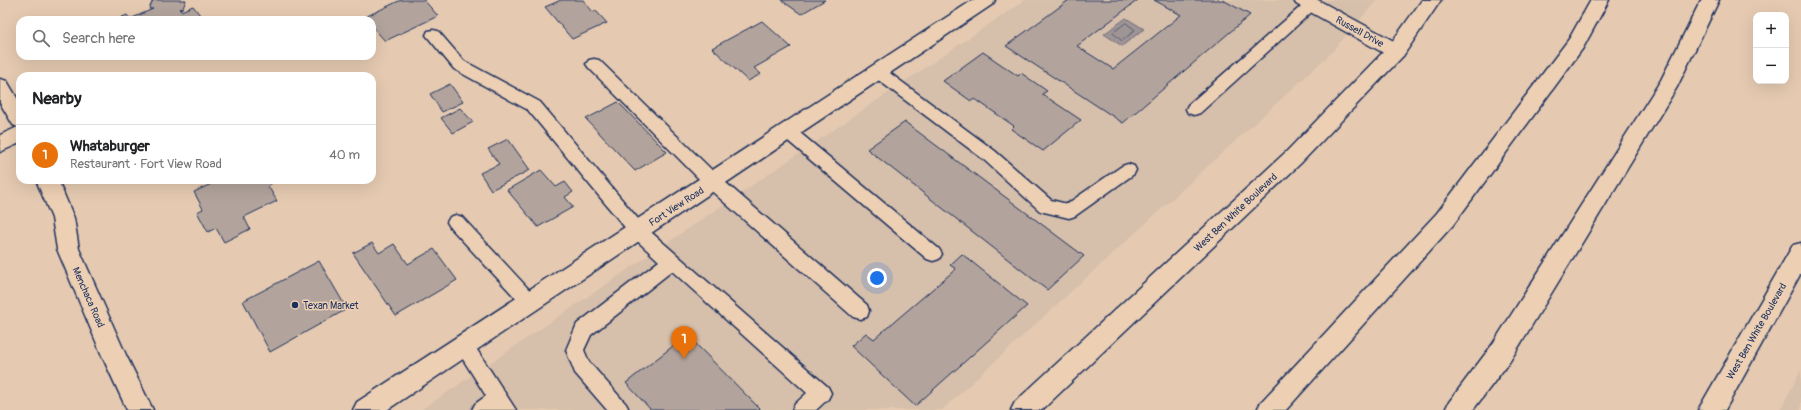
<!DOCTYPE html>
<html lang="en">
<head>
<meta charset="utf-8">
<style>
  :root { --surface:#fff; --page:#f6f6f6; --text:#202124; --muted:#757577; --line:#e0e0e0; --accent:#0b8043 }
  body { margin:0; font-family:Pangolin,sans-serif; background:var(--page); color:var(--text) }
  .controls { position:absolute; right:12px; top:12px; display:grid; overflow:hidden; border-radius:8px; box-shadow:0 4px 16px #0002 }
  .controls button { width:36px; height:36px; display:grid; place-items:center; padding:0; border:0; border-bottom:1px solid var(--line); background:var(--surface); color:var(--text); font:20px sans-serif }
  .you { position:absolute; left:877px; top:278px; width:14px; height:14px; margin:-10px; border:3px solid #fff; border-radius:50%; background:#1a73e8; box-shadow:0 0 0 6px #1a73e833 }
  .badge { display:grid; place-items:center; width:26px; height:26px; border-radius:50%; background:var(--accent); color:#fff; font-size:13px; font-weight:700 }
  .pin { position:absolute; translate:-50% -33px; filter:drop-shadow(0 1px 2px #0008) }
  .pin::after { content:''; position:absolute; top:21px; width:14px; height:12px; background:inherit; clip-path:polygon(0 0,100% 0,50% 100%) }
  .list { margin:0; padding:0; list-style:none }
  h2 { display:flex; justify-content:space-between; align-items:center; height:52px; margin:0; padding:0 16px; font-size:17px }
  h2 small { font-size:13px; font-weight:400; color:var(--muted) }
  .list li { display:grid; grid-template-columns:26px 1fr auto; gap:12px; align-items:center; box-sizing:border-box; height:60px; padding:0 16px; border-top:1px solid var(--line) }
  .list b { display:block; font-size:15px; white-space:nowrap }
  .list p { margin:0; font-size:13px; white-space:nowrap; color:var(--muted) }
  .list em { font-size:13px; font-style:normal; color:var(--muted) }
  .icon { flex:none; width:22px; height:22px; fill:none; stroke:currentColor; stroke-width:2; stroke-linecap:round; stroke-linejoin:round }
  .map { position:relative; flex:none; width:1801px; height:410px; overflow:hidden }
  .search { position:absolute; background:var(--surface); box-shadow:0 4px 16px #0002; left:16px; top:16px; width:360px; height:44px; display:flex; align-items:center; gap:10px; box-sizing:border-box; padding:0 14px; border-radius:12px; color:var(--muted); font-size:15px }
  .panel { position:absolute; background:var(--surface); box-shadow:0 4px 16px #0002; left:16px; top:72px; width:360px; height:112px; border-radius:12px }
  .map>svg:first-child { display:block }
  .built { fill:#d6bfab }
  .water { fill:#a09595; stroke:#6b6c7f }
  .lines { fill:none; stroke-linecap:round; stroke-linejoin:round }
  .shore { stroke:#505874; stroke-width:1 }
  .building { fill:#b2a49c; stroke:#1b2f5e }
  .lane-casing { stroke:#1b2f5e; stroke-width:3 }
  .street-casing { stroke:#1b2f5e; stroke-width:3 }
  .secondary-casing { stroke:#1b2f5e; stroke-width:3 }
  .highway-casing { stroke:#1b2f5e; stroke-width:3 }
  .lane { fill:#edd0b4; fill-rule:evenodd }
  .street { fill:#edd0b4; fill-rule:evenodd }
  .secondary { fill:#edd0b4; fill-rule:evenodd }
  .highway { fill:#edd0b4; fill-rule:evenodd }
  .poi-dot { fill:#1b2f5e; stroke:#edd0b4; stroke-width:1.5 }
  .labels { text-anchor:middle; stroke-width:3; stroke-linejoin:round; paint-order:stroke }
  .street-label { font-size:10px; fill:#1b2f5e; stroke:#edd0b4 }
  .poi-label { font-size:10px; fill:#1b2f5e; stroke:#edd0b4; text-anchor:start }
</style>
</head>
<body>
<div class="map">
<svg width="1801" height="410" viewBox="0 0 1801 410">
  <rect width="100%" height="100%" fill="#e5cab1"/>
  <filter id="ink" filterUnits="userSpaceOnUse"><feTurbulence type="fractalNoise" baseFrequency=".025" numOctaves="2"/><feDisplacementMap in="SourceGraphic" scale="8" xChannelSelector="R" yChannelSelector="G"/><feConvolveMatrix kernelMatrix="1 2 1 2 8 2 1 2 1" color-interpolation-filters="sRGB"/></filter>
  <g filter="url(#ink)">
    <path class="built" d="M1025,0H1377L1328,56L942,410H421Z
      M1801,370V410H1780Z"/>
    <path class="water" d="M1126,18L1144,29L1122,46L1104,34Z"/>
    <g class="lines">
      <path class="shore" d="M1126,23L1135,30L1122,41L1113,33Z"/>
    </g>
    <path class="building" d="M153,0H186L183,8L179,9L181,11L193,6L200,15L189,20H116L127,15L130,19L153,9H149Z
      M401,0H424L438,16L385,41L372,26V20H367L365,17Z
      M561,0H583L593,12L596,11L607,23L572,39L545,7Z
      M781,0H825L801,14Z
      M1069,0H1138L1077,46L1113,69L1181,15L1154,0H1223L1250,15L1123,123L1006,46Z
      M762,21L791,47L754,68L761,74L748,81L712,48Z
      M983,52L1018,76L1021,73L1047,91L1042,94L1081,120L1043,151L1011,129L1014,126L975,99L971,101L943,81Z
      M450,84L463,102L442,112L430,94Z
      M618,102L667,152L635,171L586,119Z
      M460,108L473,122L453,133L441,118Z
      M905,122L1084,256L1047,290L867,149Z
      M508,139L530,170L491,190L480,173L499,164L488,149Z
      M541,170L556,187L565,182L573,192L565,197L573,207L538,227L507,190Z
      M211,180H270L272,183L268,186L277,201L244,217L250,229L224,242L216,228L208,232L197,212L203,209L194,192L211,184L209,181Z
      M372,243L379,253L394,244L408,264L434,249L457,280L396,316L353,253Z
      M962,254L1027,306L915,406L851,346L866,333L874,339L956,269L950,265Z
      M319,261L347,309L270,352L243,301Z
      M687,335L761,410H651L626,383Z"/>
    <g class="lines">
      <g class="lane-casing">
        <path id="lane" d="M1311,0L1316,2L1318,5L1316,8L1200,113L1194,115L1188,113L1186,109L1188,105L1306,2Z
          M433,30L438,31L464,61L540,102L644,226L828,387L831,393L828,399L816,410H792L795,404L807,393L672,271L591,335L584,350L589,362L626,404L629,410H607L575,373L566,350L577,324L659,261L632,236L528,110L454,69L426,35L428,31Z
          M594,59L599,60L718,176L867,305L869,311L867,317L860,319L853,317L706,186L589,68L586,64L589,60Z
          M878,67L883,68L995,151L1051,200L1067,204L1122,166L1128,164L1134,166L1136,170L1134,174L1075,216L1069,218L1040,211L983,159L873,76L870,72L873,68Z
          M787,125L793,127L939,249L942,254L939,259L933,261L927,259L781,135L779,131L781,127Z
          M456,215L462,217L535,296L538,301L535,306L529,309L523,306L450,227L447,222L450,217Z
          M463,337L470,339L516,410H472L475,404L486,396L454,345L456,339Z"/>
      </g>
      <g class="street-casing">
        <path id="street" d="M973,0H995L993,4L387,410H353L357,402Z
          M1294,0H1318L1403,46L1406,51L1403,56L1396,58L1389,56L1296,4Z
          M20,126V143L0,152V135Z"/>
      </g>
      <g class="secondary-casing">
        <path id="secondary" d="M1422,0H1441L1403,56L1301,163L1042,410H1011L1015,402L1287,151L1389,46Z
          M0,79L7,81L20,103V128L13,125L0,103Z
          M36,180H58L74,218L79,249L126,355L153,410H127L103,358L57,249L52,218Z
          M1801,243V273L1725,410H1698L1793,245Z"/>
      </g>
      <g class="highway-casing">
        <path id="highway" d="M1591,0H1609L1583,48L1453,225L1286,410H1257L1261,402L1437,213L1569,39Z
          M1701,0H1719L1677,87L1510,361L1473,410H1445L1449,402L1492,345L1661,80Z"/>
      </g>
      <use href="#lane" class="lane"/>
      <use href="#street" class="street"/>
      <use href="#secondary" class="secondary"/>
      <use href="#highway" class="highway"/>
    </g>
  </g>
  <circle class="poi-dot" cx="295" cy="305" r="4"/>
  <g class="labels">
    <g class="street-label">
      <text transform="translate(1360 31) rotate(29)" y="4">Russell Drive</text>
      <text transform="translate(676 206) rotate(-33)" y="4">Fort View Road</text>
      <text transform="translate(1235 212) rotate(-43)" y="4">West Ben White Boulevard</text>
      <text transform="translate(89 297) rotate(66)" y="4">Menchaca Road</text>
      <text transform="translate(1756 331) rotate(-60)" y="4">West Ben White Boulevard</text>
    </g>
    <g class="poi-label">
      <text x="303" y="309">Texan Market</text>
    </g>
  </g>
</svg>
<div class="controls">
<button>+</button>
<button>−</button>
</div>
<div class="you"></div>
<div class="pin badge" style="left:684px;top:359px;background:#e8710a">1</div>
<div class="search"><svg class="icon" aria-label="search" viewBox="0 0 24 24"><circle cx="10" cy="10" r="6"/><path d="M15 15l6 6"/></svg>Search here</div>
<section class="panel">
<h2>Nearby<small></small></h2>
<ul class="list">
<li><span class="badge" style="background:#e8710a">1</span><div><b>Whataburger</b><p>Restaurant · Fort View Road</p></div><em>40 m</em></li>
</ul>
</section>
</div>
</body>
</html>
